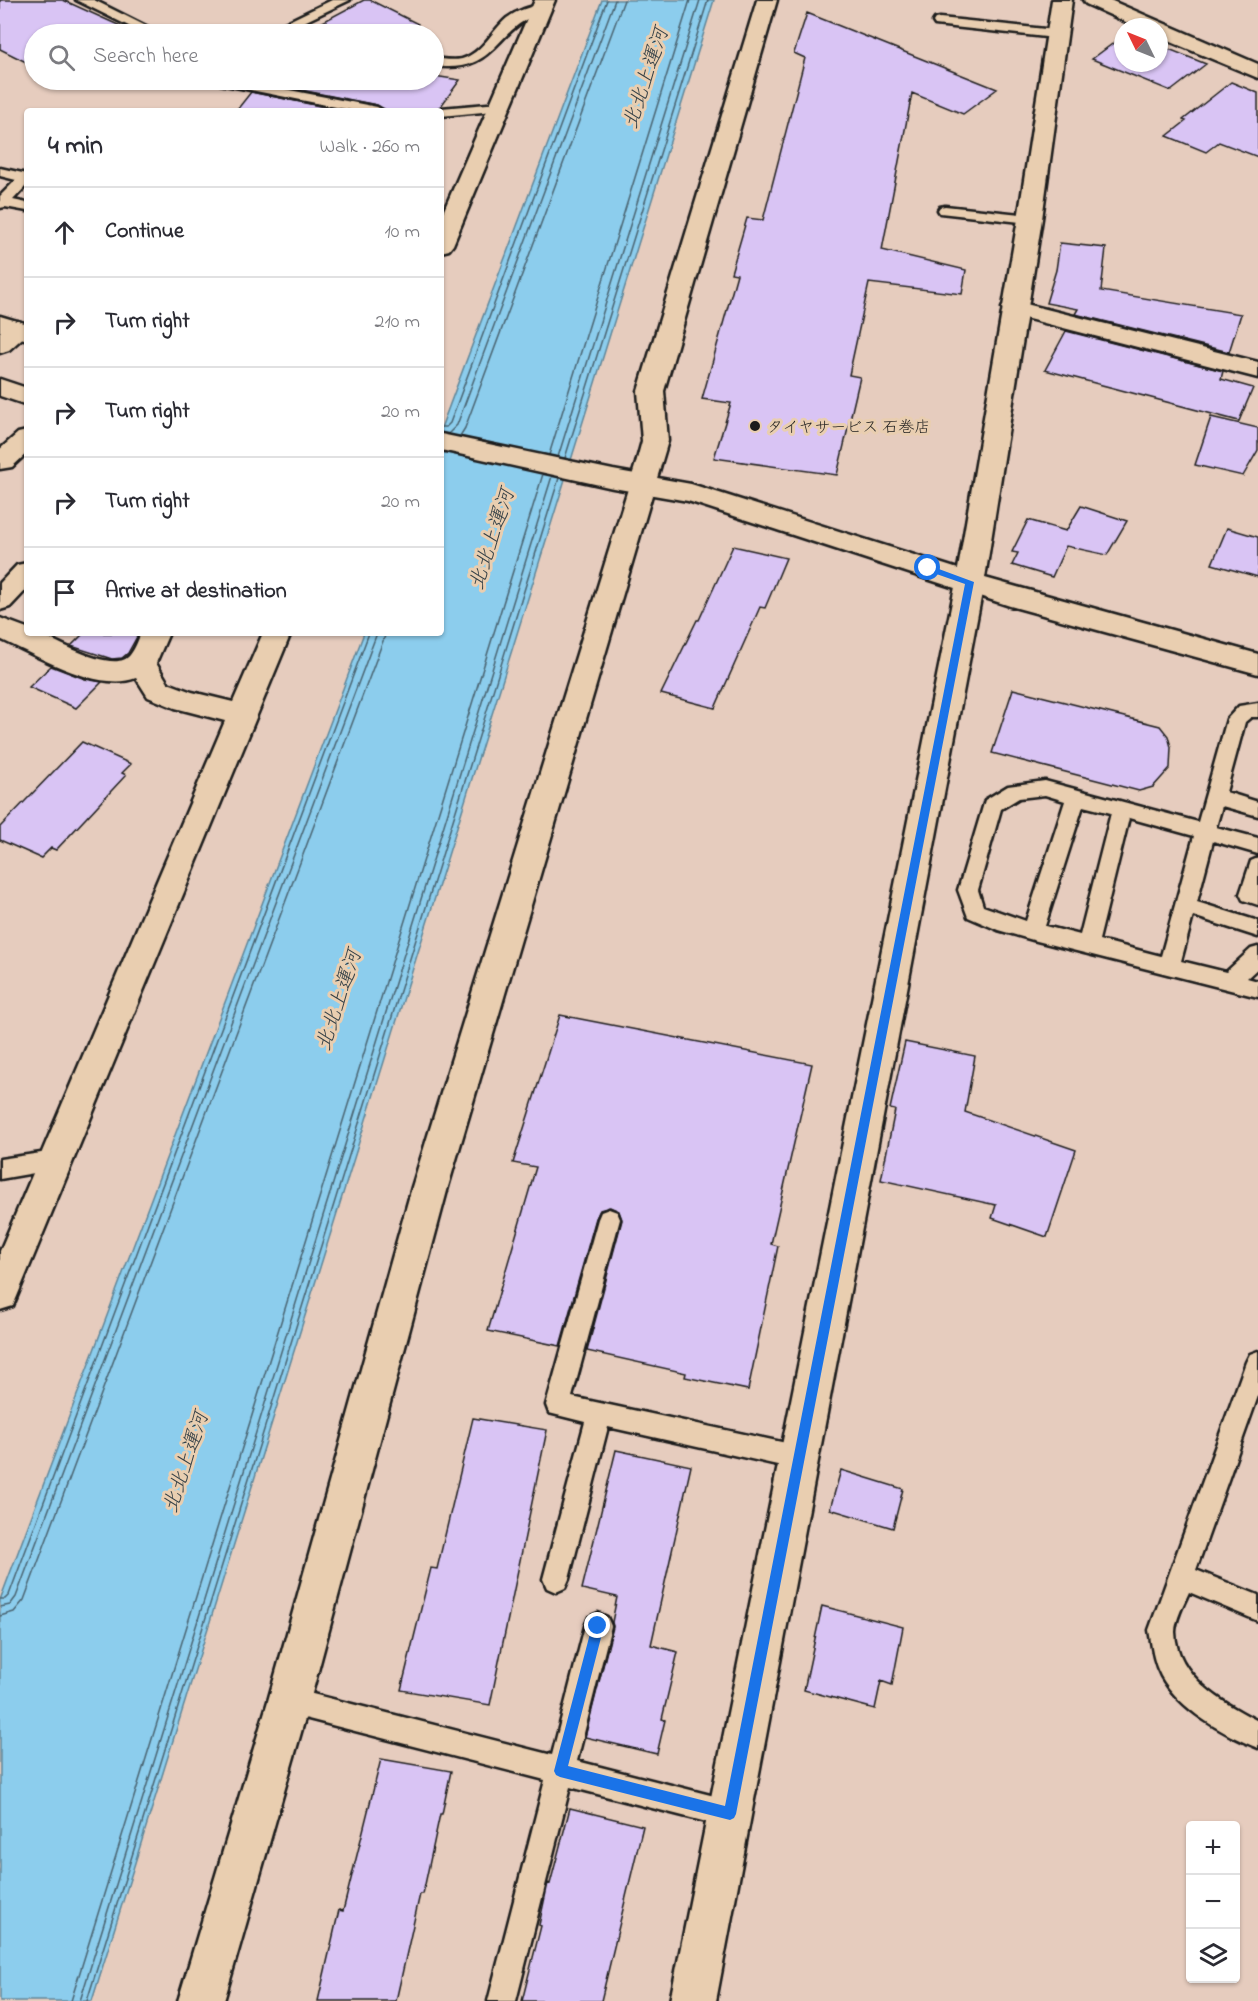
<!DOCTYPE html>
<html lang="en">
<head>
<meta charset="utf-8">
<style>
  :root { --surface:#fff; --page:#f7f7f7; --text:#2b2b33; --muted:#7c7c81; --line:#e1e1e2 }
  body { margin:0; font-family:"Indie Flower","Klee One",sans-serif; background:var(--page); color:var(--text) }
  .controls { position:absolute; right:18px; bottom:18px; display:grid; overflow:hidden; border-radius:6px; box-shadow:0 2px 4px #0004 }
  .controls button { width:54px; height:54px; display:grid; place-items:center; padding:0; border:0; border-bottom:2px solid var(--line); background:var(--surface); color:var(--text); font:30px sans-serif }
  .compass { position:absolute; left:1114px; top:18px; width:54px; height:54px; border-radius:50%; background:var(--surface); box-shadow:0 2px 4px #0004; rotate:313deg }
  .stop { position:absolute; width:18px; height:18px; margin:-14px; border:4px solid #1a73e8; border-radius:50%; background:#fff }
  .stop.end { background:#1a73e8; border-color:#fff; box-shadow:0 2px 6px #0008 }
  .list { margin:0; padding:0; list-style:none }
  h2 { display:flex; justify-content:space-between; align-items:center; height:78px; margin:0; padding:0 24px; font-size:26px }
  h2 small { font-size:20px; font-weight:400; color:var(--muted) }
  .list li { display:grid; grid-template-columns:39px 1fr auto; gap:18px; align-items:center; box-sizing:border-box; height:90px; padding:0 24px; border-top:2px solid var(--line) }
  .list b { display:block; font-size:22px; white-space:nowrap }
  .list em { font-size:20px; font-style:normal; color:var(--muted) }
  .icon { flex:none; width:33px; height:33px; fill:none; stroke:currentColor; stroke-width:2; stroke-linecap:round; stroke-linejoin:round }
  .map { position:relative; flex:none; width:1258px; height:2001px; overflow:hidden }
  .search { position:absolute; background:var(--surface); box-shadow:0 2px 4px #0004; left:24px; top:24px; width:420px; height:66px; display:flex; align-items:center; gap:15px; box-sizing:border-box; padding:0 21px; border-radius:33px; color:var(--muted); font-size:22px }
  .panel { position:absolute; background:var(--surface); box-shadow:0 2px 4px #0004; left:24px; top:108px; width:420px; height:528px; border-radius:6px }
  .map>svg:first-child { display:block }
  .water { fill:#8ccded; stroke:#5f8699; stroke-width:1.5 }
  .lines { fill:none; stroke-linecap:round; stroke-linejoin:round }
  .shore { stroke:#496370; stroke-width:1.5 }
  .building { fill:#d9c4f4; stroke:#1c1c1c; stroke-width:1.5 }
  .lane-casing { stroke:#1c1c1c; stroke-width:5 }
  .street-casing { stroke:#1c1c1c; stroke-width:5 }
  .secondary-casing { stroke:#1c1c1c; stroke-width:5 }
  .lane { fill:#e9ceb0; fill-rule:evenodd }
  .street { fill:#e9ceb0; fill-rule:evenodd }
  .secondary { fill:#e9ceb0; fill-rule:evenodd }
  .route { fill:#1a73e8 }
  .poi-dot { fill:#1c1c1c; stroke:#e9ceb0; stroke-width:2 }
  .labels { text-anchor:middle; stroke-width:6; stroke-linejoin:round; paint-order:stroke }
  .far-poi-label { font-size:16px; fill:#1c1c1c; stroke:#e9ceb0; text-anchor:start }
  .water-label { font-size:21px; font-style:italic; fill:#323f46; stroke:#e9ceb0 }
</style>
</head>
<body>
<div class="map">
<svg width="1258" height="2001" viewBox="0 0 1258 2001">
  <rect width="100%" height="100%" fill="#e6ccbe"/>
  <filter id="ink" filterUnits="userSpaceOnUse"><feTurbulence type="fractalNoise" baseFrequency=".0167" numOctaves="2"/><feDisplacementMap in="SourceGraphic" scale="12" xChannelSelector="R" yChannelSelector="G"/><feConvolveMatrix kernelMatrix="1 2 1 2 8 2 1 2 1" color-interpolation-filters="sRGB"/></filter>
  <g filter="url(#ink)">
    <path class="water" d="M602,0H714L92,2001H0V1600L364,633H441V428Z"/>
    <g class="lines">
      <path class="shore" d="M441,427H446L450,423L607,0
        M448,434L457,425L615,0
        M460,436L465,428L624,0
        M549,455L690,0
        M558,457L700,0
        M565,458L708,0
        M0,1599H5L9,1595L369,633
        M0,1607L10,1605L16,1597L377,633
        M0,1616L14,1612L24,1600L386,633
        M71,2001L543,474
        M80,2001L552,476
        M87,2001L559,478"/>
    </g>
    <path class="building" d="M0,0H63L138,34H34V66L0,49Z
      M364,0H370L418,24L409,34H299H309L315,26Z
      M807,13L997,89L963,114L912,93L882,250L966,270L962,294L869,283L849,375L860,377L837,475L714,458L731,403L702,399L737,274L731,273L747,218L763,220L805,58L794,53Z
      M1123,36V63H1159V45L1206,64L1171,91L1092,59Z
      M434,76L460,80L441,106L433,111H386L377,105L260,82L262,80H434Z
      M1231,82L1258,93V157L1219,142L1206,152L1167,136L1186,121L1183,120Z
      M251,92L344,111H236Z
      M1060,243L1106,248L1101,291L1241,314L1229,352L1075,314L1078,309L1046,303L1056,270Z
      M1066,331L1223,371L1221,379L1253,388L1239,421L1045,370Z
      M1211,417L1258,428V450L1243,476L1195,465Z
      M1081,506L1127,521L1107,555L1066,546L1052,577L1012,565L1018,553L1012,552L1028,520L1066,531Z
      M1227,528L1258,537V577L1212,564Z
      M733,546L786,558L765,608L760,607L715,708L661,694L697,620H699Z
      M84,633H139L128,653L122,658L112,659L71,646Z
      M51,666L85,679L102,682L76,708L29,687Z
      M1013,689L1160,726L1168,736L1171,747L1170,768L1153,787L1139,791L992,753Z
      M82,742L131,764L122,773L126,775L56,850L51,848L41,858L0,840V827Z
      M560,1015L812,1064L771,1244L778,1246L748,1390L685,1377L686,1373L587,1351L622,1220L619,1211L610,1207L600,1210L596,1218L560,1346L488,1331L536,1167L513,1163Z
      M905,1042L975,1056L965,1112L1076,1150L1047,1237L992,1218L996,1205L881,1180L895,1110L890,1109Z
      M473,1418L547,1430L490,1705L401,1690L431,1568L437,1569Z
      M616,1450L691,1466L651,1645L678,1652L662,1719L665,1720L657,1754L585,1737L613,1627L612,1622L617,1597L582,1589Z
      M841,1470L903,1489L893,1528L830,1509Z
      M822,1606L903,1627L892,1685L881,1681L875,1709L804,1690Z
      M381,1759L451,1771L442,1814H440L423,1894H420L396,2001H318L339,1910L343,1911Z
      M570,1808L643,1826L601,2001H522L541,1926L539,1925L548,1883L550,1884Z"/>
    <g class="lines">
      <g class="lane-casing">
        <path id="lane" d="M76,0H94L162,34H145Z
          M332,0H350L279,34H262Z
          M542,4L547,5L549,8L547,11C493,25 500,75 434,66V58C443,59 452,61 462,59C482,53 492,31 507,18C518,10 529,7 542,4Z
          M940,18L1055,30L1062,34L1055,38L935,25L933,22L935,19Z
          M219,80H238L377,107L384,111H356L225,85L220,84Z
          M499,103L504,104L506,107L504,110L441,116V111H435L441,108Z
          M0,168L27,174V185L13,200L27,203V211L5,207L0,208V196L16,180L0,176Z
          M945,206L1030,215L1037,219L1030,223L940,213L938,210L940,207Z
          M1258,703V717H1251L1245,722L1226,792L1258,802V816L1222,806L1216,827L1258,838V854L1213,841L1197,902L1258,921V937L1193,916L1181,961L1226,972L1251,949L1258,947V968L1247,978L1258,981V997L1033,940L998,930L968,917L958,890L985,800L1008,786L1045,781L1198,822L1227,719L1239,706ZM1045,795L1065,801L1026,921L983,906L978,890L1001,809L1019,798ZM1083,806L1111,813L1080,935L1045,926ZM1129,818L1194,836L1161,956L1099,940Z
          M1258,858V905L1243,900L1240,894L1251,861Z
          M55,1151L63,1154L66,1161L63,1168L0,1179V1159Z
          M609,1209L617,1212L620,1219L572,1397L800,1446L809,1450L812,1458L809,1466L800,1470L608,1427L569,1579L565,1588L556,1592L547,1588L543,1579L585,1422L549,1413L546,1405L598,1219L601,1212Z
          M1258,1351V1396L1196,1570L1258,1595V1621L1189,1592C1184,1603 1175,1620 1175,1632C1176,1676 1223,1703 1258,1721V1748C1223,1734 1180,1710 1161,1676C1153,1661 1152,1646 1149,1630L1246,1362L1250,1354Z
          M598,1613L607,1617L611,1626L577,1761L730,1800L740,1804L744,1814L740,1824L730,1828L570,1787L516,2001H488L545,1780L289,1714L280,1710L276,1701L280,1692L289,1688L552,1755L585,1626L589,1617Z"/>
      </g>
      <g class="street-casing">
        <path id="street" d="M535,0H555L453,245L449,250L441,252V217Z
          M757,0H777L664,391L668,441L448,1187L310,1701L224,2001H178L268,1701L412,1187L636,463L642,441L638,391Z
          M1083,0H1110L1258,64V78L1159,37V27H1137L1086,4Z
          M1014,301L1258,362V378L1005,313L1002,308L1005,303Z
          M18,321L27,324V334L9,350L0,353V332L9,324Z
          M0,379L27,388V405L0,396Z
          M27,431V453L12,467L0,469V449L18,433Z
          M27,563V589L10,607L0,610V583L17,565Z
          M970,572L980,575L984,582L716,2001H670L956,582L960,575Z
          M0,618L27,628V633H38C57,641 115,675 130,655C135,649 138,640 141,633H169L156,663L168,683L192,692L233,702L263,633H291L18,1294L13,1306L0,1310V1251L225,721L175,708L148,697L136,678C98,693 36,655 0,639Z"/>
      </g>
      <g class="secondary-casing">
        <path id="secondary" d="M1052,0H1072L1042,219L985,578L1258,654V674L1010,606L688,501L613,488L441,450V434L613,470L691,484L958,569L1018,219Z
          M0,316L27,324V340L0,331Z"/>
      </g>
      <use href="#lane" class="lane"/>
      <use href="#street" class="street"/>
      <use href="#secondary" class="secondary"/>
    </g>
  </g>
  <path class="route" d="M928,565L974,582L736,1814L734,1818L730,1820L560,1777L556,1775L554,1771L592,1626L598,1620L604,1626L568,1766L725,1806L965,584L925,570L924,568Z"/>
  <circle class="poi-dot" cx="755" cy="426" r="6"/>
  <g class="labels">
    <g class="far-poi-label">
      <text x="767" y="432">タイヤサービス 石巻店</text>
    </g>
    <g class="water-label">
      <text transform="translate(645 78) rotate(-72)" y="7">北北上運河</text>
      <text transform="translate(491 539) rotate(-72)" y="7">北北上運河</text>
      <text transform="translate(338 1000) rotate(-72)" y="7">北北上運河</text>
      <text transform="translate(185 1462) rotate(-72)" y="7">北北上運河</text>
    </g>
  </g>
</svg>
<div class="controls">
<button>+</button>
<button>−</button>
<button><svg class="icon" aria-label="layers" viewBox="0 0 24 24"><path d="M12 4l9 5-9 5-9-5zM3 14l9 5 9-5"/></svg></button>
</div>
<svg class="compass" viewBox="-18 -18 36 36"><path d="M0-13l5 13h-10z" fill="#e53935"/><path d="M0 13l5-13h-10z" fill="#7c7c81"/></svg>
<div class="stop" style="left:928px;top:568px"></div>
<div class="stop end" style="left:598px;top:1626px"></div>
<div class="search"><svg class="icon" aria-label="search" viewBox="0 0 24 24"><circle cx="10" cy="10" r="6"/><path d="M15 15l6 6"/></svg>Search here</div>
<section class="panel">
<h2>4 min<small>Walk · 260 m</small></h2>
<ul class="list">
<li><svg class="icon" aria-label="ahead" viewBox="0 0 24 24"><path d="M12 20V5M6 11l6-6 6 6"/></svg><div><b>Continue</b></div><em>10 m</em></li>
<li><svg class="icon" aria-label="right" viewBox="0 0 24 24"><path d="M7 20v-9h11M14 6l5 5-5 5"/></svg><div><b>Turn right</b></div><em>210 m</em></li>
<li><svg class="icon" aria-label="right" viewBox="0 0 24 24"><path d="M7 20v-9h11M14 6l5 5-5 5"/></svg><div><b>Turn right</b></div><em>20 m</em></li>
<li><svg class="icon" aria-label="right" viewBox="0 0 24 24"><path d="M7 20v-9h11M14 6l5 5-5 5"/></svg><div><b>Turn right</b></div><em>20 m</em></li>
<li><svg class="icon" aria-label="arrive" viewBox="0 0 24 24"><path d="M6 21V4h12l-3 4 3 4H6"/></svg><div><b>Arrive at destination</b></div></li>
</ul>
</section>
</div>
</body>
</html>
